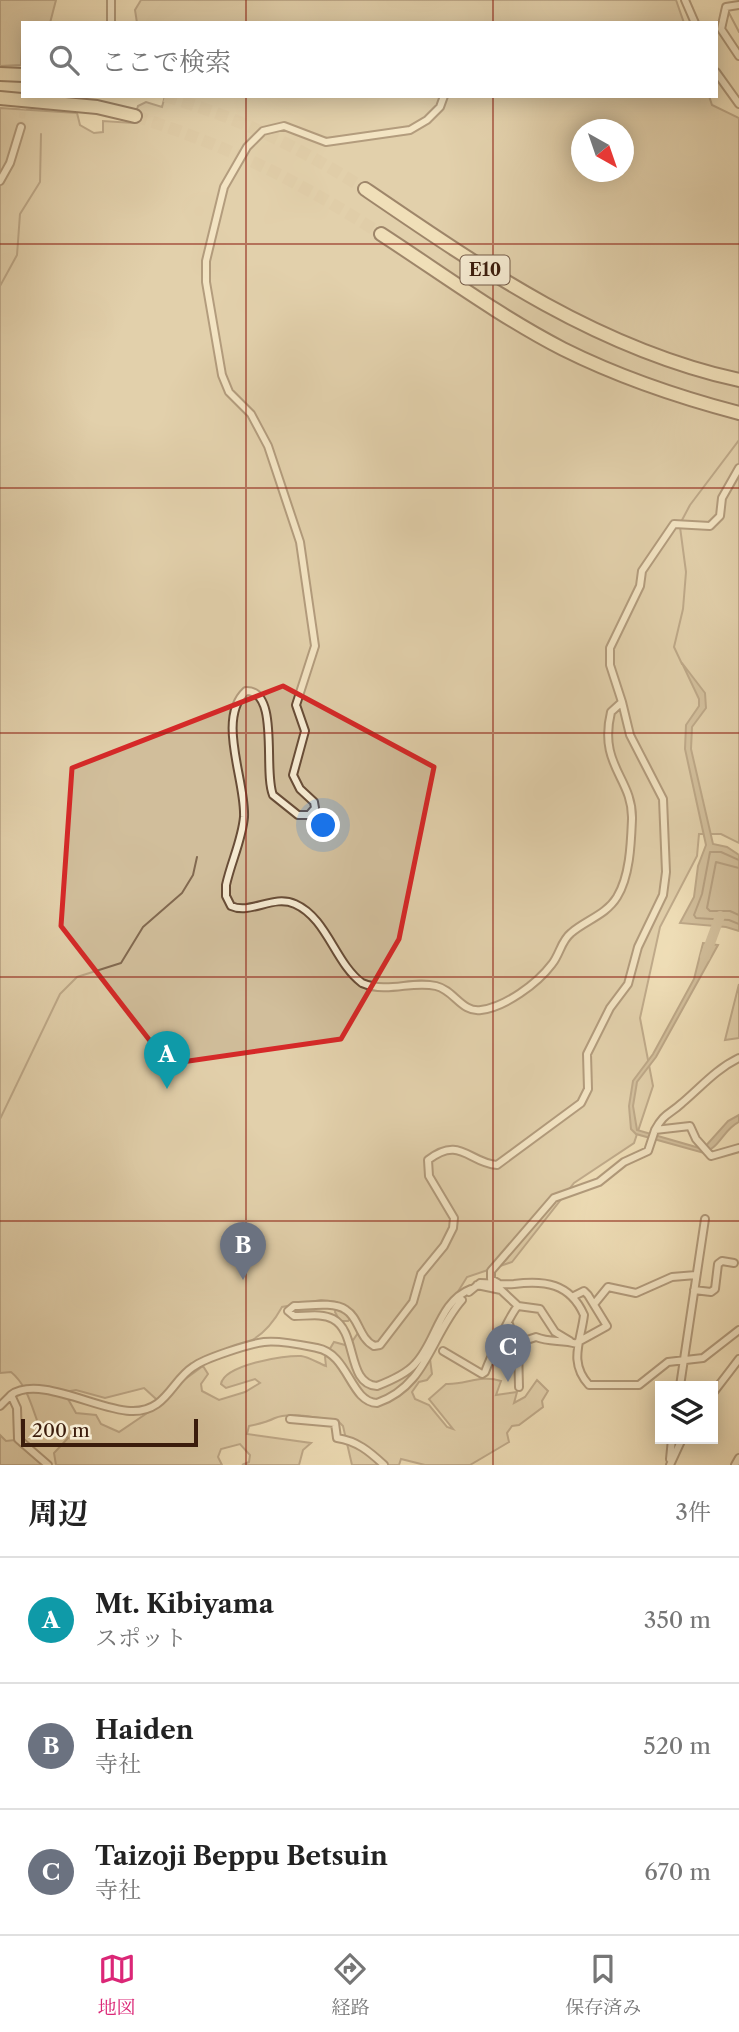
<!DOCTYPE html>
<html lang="ja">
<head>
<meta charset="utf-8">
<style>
  :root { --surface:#fff; --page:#f2f2f2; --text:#222; --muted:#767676; --line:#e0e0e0; --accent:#db2777 }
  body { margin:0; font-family:"Libre Caslon Text","Noto Serif JP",serif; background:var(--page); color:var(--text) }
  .controls { position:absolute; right:21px; bottom:21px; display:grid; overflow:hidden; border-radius:0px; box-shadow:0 4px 18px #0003 }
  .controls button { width:63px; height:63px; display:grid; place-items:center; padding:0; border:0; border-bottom:2px solid var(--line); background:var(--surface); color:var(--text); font:35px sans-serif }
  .compass { position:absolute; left:571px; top:119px; width:63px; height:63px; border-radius:50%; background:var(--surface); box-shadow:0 4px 18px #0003; rotate:140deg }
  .scale { position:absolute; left:21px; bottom:18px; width:177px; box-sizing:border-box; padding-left:7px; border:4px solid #3b1c0c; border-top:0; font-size:19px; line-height:24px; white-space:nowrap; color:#3b1c0c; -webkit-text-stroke:5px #f5ead1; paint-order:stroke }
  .you { position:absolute; left:324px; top:826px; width:24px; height:24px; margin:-18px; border:5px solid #fff; border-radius:50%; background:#1a73e8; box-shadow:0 0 0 10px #1a73e833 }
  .badge { display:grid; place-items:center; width:46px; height:46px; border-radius:50%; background:var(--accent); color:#fff; font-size:23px; font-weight:700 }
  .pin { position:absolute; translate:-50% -58px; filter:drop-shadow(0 2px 4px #0008) }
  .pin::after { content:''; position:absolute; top:37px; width:24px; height:21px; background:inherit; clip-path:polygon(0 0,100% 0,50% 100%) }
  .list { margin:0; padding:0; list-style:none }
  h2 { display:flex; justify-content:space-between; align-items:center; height:91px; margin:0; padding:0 28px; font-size:30px }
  h2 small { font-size:23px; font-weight:400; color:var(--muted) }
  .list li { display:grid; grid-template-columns:46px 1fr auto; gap:21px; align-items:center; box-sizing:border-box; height:126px; padding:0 28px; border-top:2px solid var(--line) }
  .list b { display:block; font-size:26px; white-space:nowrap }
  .list p { margin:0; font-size:23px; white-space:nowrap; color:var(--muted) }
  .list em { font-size:23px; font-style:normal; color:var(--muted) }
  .icon { flex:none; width:38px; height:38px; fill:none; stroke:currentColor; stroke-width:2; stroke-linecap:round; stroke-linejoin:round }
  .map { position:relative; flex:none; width:739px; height:1465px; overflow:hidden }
  .search { position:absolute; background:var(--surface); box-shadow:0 4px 18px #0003; left:21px; right:21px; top:21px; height:77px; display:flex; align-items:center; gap:18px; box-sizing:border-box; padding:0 24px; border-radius:0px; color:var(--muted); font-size:26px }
  .sheet { height:469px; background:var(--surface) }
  nav { display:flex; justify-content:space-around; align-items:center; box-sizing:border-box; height:98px; border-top:2px solid var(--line); background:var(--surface); font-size:19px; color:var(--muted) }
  nav a { display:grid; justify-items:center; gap:4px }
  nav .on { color:var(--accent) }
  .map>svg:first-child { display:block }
  .green { fill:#d1be9b; stroke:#866d54; stroke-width:2; fill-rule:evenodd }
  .water { fill:#b29d7e; stroke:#826950; stroke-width:2 }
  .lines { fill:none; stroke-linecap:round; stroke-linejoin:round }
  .shore { stroke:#765c45; stroke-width:2 }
  .stream { stroke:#826950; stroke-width:2 }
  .river { stroke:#b29d7e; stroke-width:10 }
  .minor-tunnel { stroke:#ccb896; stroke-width:6; stroke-dasharray:6 3; stroke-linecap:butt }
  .motorway-tunnel { stroke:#ccb896; stroke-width:12; stroke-dasharray:12 6; stroke-linecap:butt }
  .minor-casing { stroke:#684d37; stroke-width:10 }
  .motorway-casing { stroke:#3b1c0c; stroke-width:16 }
  .minor { stroke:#f5ead1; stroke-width:6 }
  .motorway { stroke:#f0dfb8; stroke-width:12 }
  .marked { fill:none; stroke:#d62828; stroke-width:5; stroke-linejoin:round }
  .grid { fill:none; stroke:#8f2418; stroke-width:2; stroke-opacity:0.55 }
  .labels { text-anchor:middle; stroke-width:6; stroke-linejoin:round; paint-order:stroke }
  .shield { fill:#f5ead1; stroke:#735a47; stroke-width:2 }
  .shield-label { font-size:18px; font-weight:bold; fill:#3b1c0c }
</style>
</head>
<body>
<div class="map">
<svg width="739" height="1465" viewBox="0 0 739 1465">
  <rect width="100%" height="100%" fill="#f0dfb8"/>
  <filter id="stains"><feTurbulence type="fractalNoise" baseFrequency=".00286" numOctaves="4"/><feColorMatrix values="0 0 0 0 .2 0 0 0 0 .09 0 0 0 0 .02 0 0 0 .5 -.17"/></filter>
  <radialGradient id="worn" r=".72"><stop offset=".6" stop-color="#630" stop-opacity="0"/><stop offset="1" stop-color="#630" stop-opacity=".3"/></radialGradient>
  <path class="green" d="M0,0H56L50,23H23L21,65L0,66Z
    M141,0H676L684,23H137L135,10Z
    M165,96H709L712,105L739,118V843L721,834H699L697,856L660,927L640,1018L653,1086L634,1143L574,1183L512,1262L467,1277L446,1311L430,1359L432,1374L427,1380L419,1382L412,1392L415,1399L429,1405L447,1427L453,1429L429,1399L446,1384C466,1385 480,1374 501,1381L496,1395L517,1392L514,1403L525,1397L537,1380L548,1391L542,1401L543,1407L519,1425L512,1426L507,1433L509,1442L470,1465H425L401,1459L399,1465H352L343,1426L337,1420C320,1419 290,1411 275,1418C267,1422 259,1424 249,1426L247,1434L311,1443L303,1450L299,1465H242L249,1462L250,1455L240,1444L221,1449L218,1457L222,1465H56L54,1453L68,1438L50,1422L38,1423C31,1404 26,1384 11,1372L0,1373V108L77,113L80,125L94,133L103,132V121L133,123L138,106L146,102L162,107ZM582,130H624V172H582ZM321,1300L337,1302L335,1312L340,1321H348L354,1315L362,1327L349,1346L334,1342L325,1357L326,1366C318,1363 309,1357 301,1356C284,1355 224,1365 221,1384L226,1388L255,1379L260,1383L245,1392L219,1400L202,1391L201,1384L208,1374L203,1366L184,1380L183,1372C211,1340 251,1364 282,1307ZM144,1388L156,1399V1407L119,1432L101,1424L96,1415L76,1413L64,1392L76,1390L105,1398Z
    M739,984V1038L725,1040Z
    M0,1435L6,1441L15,1440L45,1465H0Z"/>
  <path class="water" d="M682,663L705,693L706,708L692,727L691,749L713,844L727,847L739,855V931L726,927L680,923L694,897L698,866L706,845L685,749L686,725L699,706V699Z
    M703,943L718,945L656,1057L637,1082L633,1106L637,1130L703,1149L728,1121L739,1115V1122C724,1129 720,1147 704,1153L636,1134L631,1129L629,1106L633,1081L653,1054L694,979Z"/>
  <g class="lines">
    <path class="shore" d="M739,860L721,852H710L702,894L694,915L696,918L729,920L739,924
      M739,868L716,862L707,908L710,911H730L739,915"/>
    <path class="stream" d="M728,11L739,32
      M0,286L17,255L20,214L40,182L41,134
      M681,522L690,505L739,440
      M680,527L686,572L683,609L674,647L682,664
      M0,1119L60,994L77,977L121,963L143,927L182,893L193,875L197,857"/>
    <path class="river" d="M705,957L720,916"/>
    <path class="minor-tunnel" d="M21,127L24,101"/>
    <path class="motorway-tunnel" d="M165,96C244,120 295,145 365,189
      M135,116C231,147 297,180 381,234"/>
    <g class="minor-casing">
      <path id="minor" d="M685,0L695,23
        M739,5L726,7L721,29L739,56
        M111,23V0
        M716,72L739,104
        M444,96L440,107L427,120L410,130L326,142L284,126L263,131L247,147L224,187L206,261V282L222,375L229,392L251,414L268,446L300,542L315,646L296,705L305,731L293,775L300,789L314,802L315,808L309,815H298L273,795C263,771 280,690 246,691C216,719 246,781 244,817C242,840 231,862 226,885V896L231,906C251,915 273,894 295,904C327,918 335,963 362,983C389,994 411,980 436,986C454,990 462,1013 481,1010C505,1007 537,984 552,964C560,954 561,941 571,933C586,920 606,915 617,897C630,876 631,843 632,819C633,778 598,766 611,712L622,702L630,735L663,799L666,872L663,895L638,947L628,984L610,1008L587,1054L588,1089L581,1103L497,1165C469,1163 460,1135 428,1160L429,1176L454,1218L453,1228L444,1246L421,1274L413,1302L380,1345L374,1346C359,1338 359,1318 346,1310C334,1301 308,1306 294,1306L288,1311L294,1316C307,1316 322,1313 333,1319C358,1332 346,1384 377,1386C390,1381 406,1374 415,1364C436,1343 439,1301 471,1289
        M0,181L10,163L21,127
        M622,702L610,665V648L640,586L642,571L674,524L710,526L720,516L722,498L739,468
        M655,1130C664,1113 669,1115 682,1103C701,1087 716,1069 739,1058
        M498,1283L491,1279V1271L554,1198L599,1182L624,1162L648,1151L655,1130L690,1126L696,1139L711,1156L739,1148
        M694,1290L711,1292L715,1289L718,1264L722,1261L734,1263
        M469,1292L480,1283C491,1283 503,1285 514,1284C544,1280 570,1283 584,1315C581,1341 568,1362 589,1385H639L668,1362L703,1358L739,1330
        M572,1297L584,1291L588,1295L607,1326L578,1342
        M595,1303L608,1287L636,1293L672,1277L696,1275
        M518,1306L540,1309L555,1332L570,1341
        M509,1324L515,1340V1349
        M443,1351L482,1374L485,1372C489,1361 511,1312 518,1306L501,1290L477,1285
        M680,1386L705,1219
        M519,1387L518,1347L521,1342L536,1337C550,1343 562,1339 577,1344
        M713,1393L739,1359
        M11,1395C38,1375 98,1410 130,1411C166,1413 171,1381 193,1367C205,1358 249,1344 264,1342C280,1340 302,1345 317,1348C349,1354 350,1402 377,1403C427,1386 431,1335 462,1300
        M0,1406L11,1395L17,1408L18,1439L48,1465
        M290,1419L335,1423L337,1438C357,1441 369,1451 384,1465
        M670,1459L672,1439
        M670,1465L682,1439
        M735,1465L739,1458"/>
    </g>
    <g class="motorway-casing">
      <path id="motorway" d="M0,74L23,75
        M0,98L97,107L135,116
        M365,189C482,269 598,349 739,380
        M381,234C441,273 499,316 563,349C619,377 678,397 739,413"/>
    </g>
    <use href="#minor" class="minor"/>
    <use href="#motorway" class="motorway"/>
  </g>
  <path d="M0 0H739V1465H0ZM283,686L434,767L399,939L341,1039L168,1064L61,926L72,768Z" fill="#f0dfb8" fill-opacity=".55" fill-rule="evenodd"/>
  <path class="marked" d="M283,686L434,767L399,939L341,1039L168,1064L61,926L72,768Z"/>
  <path class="grid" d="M246,0V23M493,0V23M246,96V1465M493,96V1465M0,244H739M0,488H739M0,733H739M0,977H739M0,1221H739"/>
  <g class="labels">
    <rect class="shield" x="460.5" y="255.5" width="49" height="29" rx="5"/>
    <g class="shield-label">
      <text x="485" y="276">E10</text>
    </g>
  </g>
  <rect width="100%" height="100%" filter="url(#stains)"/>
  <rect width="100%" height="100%" fill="url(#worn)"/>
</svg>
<div class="controls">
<button><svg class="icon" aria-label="layers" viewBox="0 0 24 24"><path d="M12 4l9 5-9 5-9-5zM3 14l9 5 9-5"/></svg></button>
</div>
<svg class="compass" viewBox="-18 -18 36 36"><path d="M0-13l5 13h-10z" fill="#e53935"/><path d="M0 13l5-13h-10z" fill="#767676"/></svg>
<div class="scale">200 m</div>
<div class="you"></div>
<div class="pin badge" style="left:167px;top:1089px;background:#0f9aa8">A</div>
<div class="pin badge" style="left:243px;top:1280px;background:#6b7280">B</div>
<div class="pin badge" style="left:508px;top:1382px;background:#6b7280">C</div>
<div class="search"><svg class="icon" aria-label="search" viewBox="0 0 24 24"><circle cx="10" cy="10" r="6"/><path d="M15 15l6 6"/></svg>ここで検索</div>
</div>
<section class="sheet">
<h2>周辺<small>3件</small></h2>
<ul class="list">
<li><span class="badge" style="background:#0f9aa8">A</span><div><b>Mt. Kibiyama</b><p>スポット</p></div><em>350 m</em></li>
<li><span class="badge" style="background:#6b7280">B</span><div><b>Haiden</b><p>寺社</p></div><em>520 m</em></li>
<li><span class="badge" style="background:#6b7280">C</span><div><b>Taizoji Beppu Betsuin</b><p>寺社</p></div><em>670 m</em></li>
</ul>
</section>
<nav>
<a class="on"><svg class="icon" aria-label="map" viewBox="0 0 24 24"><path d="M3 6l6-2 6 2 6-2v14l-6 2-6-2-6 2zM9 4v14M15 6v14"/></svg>地図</a>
<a><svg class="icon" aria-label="directions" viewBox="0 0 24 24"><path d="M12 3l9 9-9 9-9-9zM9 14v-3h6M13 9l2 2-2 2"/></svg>経路</a>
<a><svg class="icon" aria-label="saved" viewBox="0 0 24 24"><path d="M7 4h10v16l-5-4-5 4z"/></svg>保存済み</a>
</nav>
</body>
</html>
